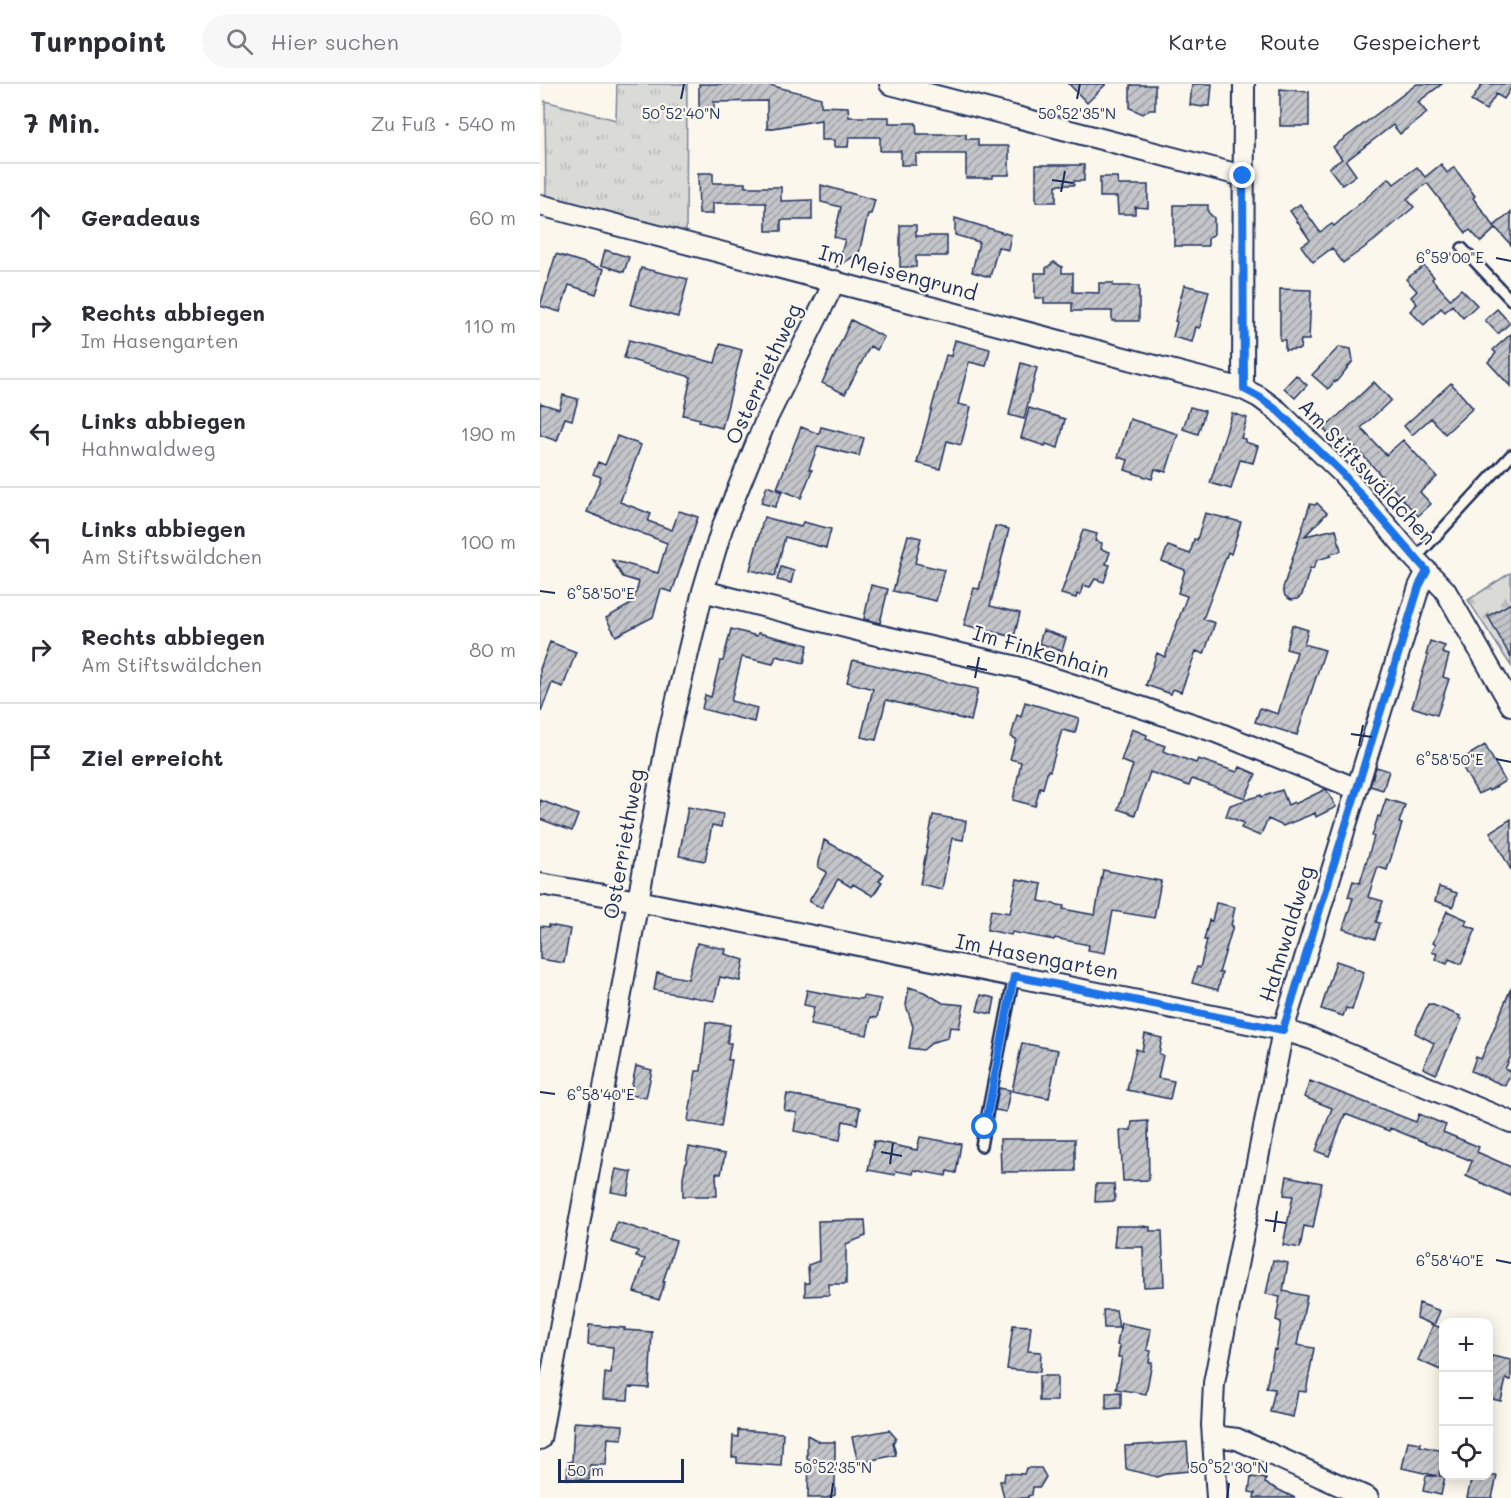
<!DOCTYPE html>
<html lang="de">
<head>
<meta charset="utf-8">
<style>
  :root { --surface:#fff; --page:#f7f7f7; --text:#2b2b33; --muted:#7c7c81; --line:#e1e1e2 }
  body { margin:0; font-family:Mali,sans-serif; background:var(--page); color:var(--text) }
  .controls { position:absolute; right:18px; bottom:18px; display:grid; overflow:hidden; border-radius:12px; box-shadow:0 3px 15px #0003 }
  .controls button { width:54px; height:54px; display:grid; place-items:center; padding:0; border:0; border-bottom:2px solid var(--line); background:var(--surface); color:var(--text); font:30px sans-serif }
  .scale { position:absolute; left:18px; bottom:15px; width:126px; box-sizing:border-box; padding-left:6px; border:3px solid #1b2f5e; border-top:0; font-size:16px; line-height:21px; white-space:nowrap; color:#1b2f5e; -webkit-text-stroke:4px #fbf7ec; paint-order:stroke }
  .stop { position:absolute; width:18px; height:18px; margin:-14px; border:4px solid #1a73e8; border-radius:50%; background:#fff }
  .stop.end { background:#1a73e8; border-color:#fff; box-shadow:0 2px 6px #0008 }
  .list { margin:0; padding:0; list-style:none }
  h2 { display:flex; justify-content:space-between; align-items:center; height:78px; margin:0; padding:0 24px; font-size:26px }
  h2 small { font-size:20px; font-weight:400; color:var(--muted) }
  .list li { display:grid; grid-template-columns:39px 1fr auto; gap:18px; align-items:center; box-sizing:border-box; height:108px; padding:0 24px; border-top:2px solid var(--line) }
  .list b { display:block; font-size:22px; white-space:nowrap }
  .list p { margin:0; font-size:20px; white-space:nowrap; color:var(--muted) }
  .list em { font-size:20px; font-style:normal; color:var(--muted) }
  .icon { flex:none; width:33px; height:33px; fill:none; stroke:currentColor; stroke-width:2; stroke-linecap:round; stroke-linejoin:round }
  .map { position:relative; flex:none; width:971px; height:1414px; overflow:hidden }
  header { display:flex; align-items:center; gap:36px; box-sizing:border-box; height:84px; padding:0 30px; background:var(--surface); border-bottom:2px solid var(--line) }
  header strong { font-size:28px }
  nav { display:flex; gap:33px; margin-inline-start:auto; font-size:21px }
  .search { width:420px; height:54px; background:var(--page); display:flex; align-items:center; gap:15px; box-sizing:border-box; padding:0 21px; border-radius:33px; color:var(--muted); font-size:22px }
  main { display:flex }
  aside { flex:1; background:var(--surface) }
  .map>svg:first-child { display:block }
  .grass { fill:url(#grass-tufts); stroke:#7a849a; stroke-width:1.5 }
  .forest { fill:url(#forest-firs); stroke:#7a849a; stroke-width:1.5 }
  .building { fill:url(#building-hatch); stroke:#1b2f5e; stroke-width:1.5 }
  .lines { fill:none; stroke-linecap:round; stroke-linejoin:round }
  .lane-casing { stroke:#1b2f5e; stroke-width:14 }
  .street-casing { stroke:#1b2f5e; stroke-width:24 }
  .lane { stroke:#fbf7ec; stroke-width:9 }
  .street { stroke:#fbf7ec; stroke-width:20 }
  .route { stroke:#1a73e8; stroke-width:8 }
  .ticks { fill:none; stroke:#1b2f5e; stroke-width:2 }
  .labels { text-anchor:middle; stroke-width:4.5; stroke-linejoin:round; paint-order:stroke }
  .street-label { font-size:21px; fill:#1b2f5e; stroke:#fbf7ec }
  .ticks-label { font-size:15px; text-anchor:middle; fill:#1b2f5e; stroke:#fbf7ec; stroke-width:4.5; stroke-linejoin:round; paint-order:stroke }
</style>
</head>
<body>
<header>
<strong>Turnpoint</strong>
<div class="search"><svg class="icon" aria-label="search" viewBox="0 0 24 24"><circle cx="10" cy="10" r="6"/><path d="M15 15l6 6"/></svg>Hier suchen</div>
<nav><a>Karte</a><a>Route</a><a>Gespeichert</a></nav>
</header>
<main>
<aside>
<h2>7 Min.<small>Zu Fuß · 540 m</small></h2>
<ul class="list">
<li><svg class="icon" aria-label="ahead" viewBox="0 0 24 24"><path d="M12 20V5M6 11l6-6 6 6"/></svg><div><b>Geradeaus</b></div><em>60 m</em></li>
<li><svg class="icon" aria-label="right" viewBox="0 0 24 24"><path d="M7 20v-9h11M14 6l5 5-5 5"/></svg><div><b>Rechts abbiegen</b><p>Im Hasengarten</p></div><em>110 m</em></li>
<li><svg class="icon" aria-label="left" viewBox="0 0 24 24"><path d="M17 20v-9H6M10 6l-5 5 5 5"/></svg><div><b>Links abbiegen</b><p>Hahnwaldweg</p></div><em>190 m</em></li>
<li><svg class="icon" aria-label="left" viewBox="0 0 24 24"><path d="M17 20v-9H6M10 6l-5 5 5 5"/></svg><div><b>Links abbiegen</b><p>Am Stiftswäldchen</p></div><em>100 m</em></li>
<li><svg class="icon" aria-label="right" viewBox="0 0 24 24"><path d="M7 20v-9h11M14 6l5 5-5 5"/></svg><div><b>Rechts abbiegen</b><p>Am Stiftswäldchen</p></div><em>80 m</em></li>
<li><svg class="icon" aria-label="arrive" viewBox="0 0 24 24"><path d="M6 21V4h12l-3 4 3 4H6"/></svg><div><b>Ziel erreicht</b></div></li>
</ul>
</aside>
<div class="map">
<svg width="971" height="1414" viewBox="0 0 971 1414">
  <defs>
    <pattern id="grass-tufts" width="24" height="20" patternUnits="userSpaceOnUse" patternTransform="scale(1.5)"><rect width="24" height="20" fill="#dadad7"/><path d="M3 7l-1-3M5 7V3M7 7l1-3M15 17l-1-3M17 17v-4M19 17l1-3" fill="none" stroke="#babbbb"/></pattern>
    <pattern id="forest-firs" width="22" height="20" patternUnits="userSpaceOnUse" patternTransform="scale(1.5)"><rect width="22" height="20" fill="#dadad7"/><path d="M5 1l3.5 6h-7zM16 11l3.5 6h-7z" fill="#babbbb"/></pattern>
    <pattern id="building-hatch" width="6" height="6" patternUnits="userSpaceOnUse" patternTransform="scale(1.5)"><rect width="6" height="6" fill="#c3c5c9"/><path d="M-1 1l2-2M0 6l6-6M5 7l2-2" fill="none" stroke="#9ea0a6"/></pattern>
  </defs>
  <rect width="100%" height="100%" fill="#fbf7ec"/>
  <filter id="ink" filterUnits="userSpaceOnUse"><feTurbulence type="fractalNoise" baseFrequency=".0167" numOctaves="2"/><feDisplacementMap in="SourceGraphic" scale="12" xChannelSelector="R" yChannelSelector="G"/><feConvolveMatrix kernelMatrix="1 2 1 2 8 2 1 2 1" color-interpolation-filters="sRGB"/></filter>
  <g filter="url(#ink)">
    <path class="grass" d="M77,0H147L146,148L6,113L5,17L76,36Z"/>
    <path class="forest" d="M970,489H971V582L928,516Z"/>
    <path class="building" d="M159,0H225L281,14V22L308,23L309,33H349V39H376L377,50H426V55H438V62H469V91H453V94H426V70H376V81H361V67H340V53H309L308,63H294V56H281V36L227,45V17L174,18V28H159Z
      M529,0H566L547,19Z
      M652,0H672L670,22H664L663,23L650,21Z
      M877,0H902L878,18L887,29L860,50L853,41L806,77L816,91L802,101L789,84L802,75L793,63Z
      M940,0H971V4L964,15L956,10L946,26L931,17L942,1Z
      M590,1H615V26H609L603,30L590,24Z
      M740,5L769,8V42H740Z
      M901,80L907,89L914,83L935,112L933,114L954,142L971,128V161L954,142L956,144L941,158L930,146L926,149L887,99L867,115L874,123L835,156L803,179L792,164L773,178L761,162L770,156L750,127L760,120L780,148L792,140L794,142L849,94L854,100L877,83L885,93Z
      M496,81H544V97H534V101H516V118H496Z
      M158,89H173V99H205V103H241V117L272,116V136H241V147H226V119H173V130H159Z
      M560,93H577L578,101H608V124L595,123V130H578L577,113H560Z
      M281,101L335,116L331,130H328L319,169L297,183L305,156L294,153L301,123L281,118Z
      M634,121H668V128L674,134V150L668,155V162H634Z
      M415,134L471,151L468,166L458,163L450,193L432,188L439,158L415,151Z
      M360,141H376V152H407V172H376V183H360Z
      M65,166L89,173L84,188L61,181Z
      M16,170L64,185L56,210L29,201L20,228L0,222Z
      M514,178L522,183V189H533V208L559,209V199H573V202H599V237H572V227H532V219H504V214H495V189H506V184Z
      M884,182L894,193L892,195L910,215L921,205L937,221L923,234L912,221L905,228L901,224L884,241L870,227L877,220L871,213L877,207L866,195Z
      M101,184L148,195L138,233L91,221Z
      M644,201L669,207L660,244L656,243L652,258L633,253L637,238L635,237Z
      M740,205L771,206L769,256H761L760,265L745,266V256H740Z
      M957,225L970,239L958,250L945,236Z
      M311,236L344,253L337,266L330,262L305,310L282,299Z
      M971,250V303L948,278L956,269L953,266Z
      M89,256L175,279L180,260L202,266L182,344L159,338L160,335L143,331L151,293L84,274Z
      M415,256L450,265L446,282L429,278L418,320L431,323L421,361L407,357L400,385L377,379L406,271L411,272Z
      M799,263L811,265L813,277L796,298L795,297L788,305L772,291Z
      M481,279L497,284L484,335L469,331Z
      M756,291L767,301L755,314L744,304Z
      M834,298L851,316L821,344L846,371L863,356L897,393L880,408L891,420L878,432L808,355L800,363L784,345Z
      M911,299L933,324L905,350L891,334L872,351L864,342Z
      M23,311L38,315L32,336L25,334L17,357L0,351V319L19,325Z
      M650,323L665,327L658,350L643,345Z
      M489,324L525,335L518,364L506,360L505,362L481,354Z
      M692,329L707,334L701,354L705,355V358L718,362L713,379L700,376L691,405L670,399Z
      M590,335L638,350L626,388L615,385L612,395L585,386L588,376L578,373Z
      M261,343L279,350L281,343L324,354L319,372L278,362L269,385L272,386L261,414L237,404Z
      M77,352L101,361L80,418L111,430L108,437L132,446L139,427L158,433L132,508L121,505L113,533L76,552L66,534L93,519L99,498L83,493L72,476L118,489L127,459L47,428L61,393L53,390L58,378L65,381Z
      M227,402L242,408L235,423L221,419Z
      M777,419L787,429L765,452L796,445L801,467L791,470V472L777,476L773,485L770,484L762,511L757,515L751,516L745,512L743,504L770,420L775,421Z
      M665,429L701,438L691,470L688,468L663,535L675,539L664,570L656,567L641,608L633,605L631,610L606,601L617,569L625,573L647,512L638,509L645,486L622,477L628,462L650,470L654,455L657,456Z
      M224,433L261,443L263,438L291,445L286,464L245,453L235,492L210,486Z
      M455,442L469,445L450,522L480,529L474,553L424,541L434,504L439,505Z
      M543,446L557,450L555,457L562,459L561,465L570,468L566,480L570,481L564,498L555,495L550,503L543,501L540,511L537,510L536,514L521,510Z
      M368,451L381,454L375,479L404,486L396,517L353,507Z
      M241,483L254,487L251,499L237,496Z
      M331,501L348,505L340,539L324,535Z
      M971,519V574L948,532Z
      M752,541L768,546L764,560L785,566L757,651L715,638L720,624L738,630L757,568L746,565Z
      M191,545L217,552L218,549L268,561L264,579L236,572L233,580L202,573L191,617L217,624L214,638L162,625L165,611L171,613L180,577H183Z
      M503,546L526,554L522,567L499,559Z
      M890,557L905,562L902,569L909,571L903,593L909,595L897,631L872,623L888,572L886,571Z
      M10,558L36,568L23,603L12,599L1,628L0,585Z
      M313,576L438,605L431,637L346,616L336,656L321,653L333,605L307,598Z
      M485,618L539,634L535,649L522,646L510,687L508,686L503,704L500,703L495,722L473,716L481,678L470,675L476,655L471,653L477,631L481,633Z
      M592,645L607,651L606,655L625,662L623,667L656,679L658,675L697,688L700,683L716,690L705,714L652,695L649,702L610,688L595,731L578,725L593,681L581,677Z
      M945,661L965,697L949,707L948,705L938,710L919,677Z
      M836,683L849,687L843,706L830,702Z
      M786,705L796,723L776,733L775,729L743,742L728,735L720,752L701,744L704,739L686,732L690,721L721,711V713L742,706L748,721L754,718L755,720Z
      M846,715L865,721L859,739L862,740L847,786L838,783L828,813L843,817L836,838L840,839L835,855L803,845L813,814L808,813L813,797L820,799L834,753L832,752L838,732L840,733Z
      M0,716L38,731L32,747L0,735Z
      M148,723L183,730L181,743L172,741L165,777L139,772Z
      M393,731L426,737L423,756L412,754L402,805L380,800Z
      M971,735V786L950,748Z
      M284,756L344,790L339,797L342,798L333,812L313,800L311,803L298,795L281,824L269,817L287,788L278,783Z
      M563,786L621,797L614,834L573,827L565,869L548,866L549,861L515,854L514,856L472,848L471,851L447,846L451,826L470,829L477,795L502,800L499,817L524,822L523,825L555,831Z
      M899,803L917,809L913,823L895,817Z
      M676,819L695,823L691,842H693L679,889H682L678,906L652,899L657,883L660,884L667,856H664L669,836L672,837Z
      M907,827L927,836L925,841L936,845L921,880L909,875L907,880L895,875L897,870L892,868L896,860L893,859Z
      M9,841L30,845L24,879L0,875V842L9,843Z
      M157,859L186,865L185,870L204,876L200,897L180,893L174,917L114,906L117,889L148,895Z
      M796,877L814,883L813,884L824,888L812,926L806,924L803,932L781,925Z
      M369,903L384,908L403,919L424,921L419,944L410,943L408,954L393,958L383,966L369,964L373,943L366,921Z
      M971,904V972L965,985L971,988L965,1002L931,987L936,973L941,975Z
      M267,906L303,913L322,915L323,912L341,915L337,934L331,933L327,951L270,941L274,923L264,921Z
      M441,911L455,914L452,930L437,927Z
      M888,920L891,921V920L920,932L919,934L922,935L896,990L883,984L894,959L875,949Z
      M166,938L190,941L187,959H191L188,976H192L181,1043L148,1037L156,987H161Z
      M605,950L622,954L619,970L623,971L618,994L634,997L630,1015L587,1006L596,965L602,967Z
      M482,959L518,966L509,1014L472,1007Z
      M96,982L112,986L106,1014L90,1011Z
      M770,997L876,1038L879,1030L906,1041L903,1048L939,1063L937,1068L971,1083V1112L926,1092L932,1077L850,1044L849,1047L805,1030L789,1072L776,1067L792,1024L764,1013Z
      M459,1004L470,1006L466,1028L455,1026Z
      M247,1010L320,1024L317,1040L303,1037L300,1056L254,1047L257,1029L244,1026Z
      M608,1037L609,1096L583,1097L580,1046H591L592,1038Z
      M380,1053L421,1060L416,1089L407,1087L406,1092L374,1086L373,1090L356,1087L355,1091L328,1086L334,1057L377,1066Z
      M460,1055H535V1087L461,1088Z
      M149,1063L185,1070L181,1090L176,1089L177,1112H143V1093Z
      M76,1085L92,1088L88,1111L71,1108Z
      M747,1092L782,1099L773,1144L764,1142L760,1164L743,1161L753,1112L744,1111Z
      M556,1100H574L575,1117L555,1118Z
      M325,1136L326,1152L306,1160V1200H289V1211L265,1212V1199H269L268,1181L279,1177L278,1137Z
      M77,1138L136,1157L123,1198H125L119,1216L94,1208L105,1175L96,1173L98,1167L71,1158Z
      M576,1142H601L610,1143V1147H622L624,1202L604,1203L603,1163H574Z
      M733,1176L748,1179L743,1207L767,1212L757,1261L774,1264L766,1308L758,1307L753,1333L730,1328L735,1305L726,1304L734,1265L736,1266L741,1238L736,1236L740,1213L726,1210Z
      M879,1219L900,1227L894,1241L903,1245V1287L878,1276L893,1241L877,1234Z
      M563,1226H576L579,1244H564Z
      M581,1239L611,1245L607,1266L611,1267L609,1278H612L606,1310L576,1305L582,1273H578L580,1262L577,1261Z
      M49,1241L85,1244L84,1246L112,1248L109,1304L89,1303L88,1316L63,1315L65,1289L71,1290L73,1263L48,1261Z
      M473,1241L491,1242L488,1267L501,1268L500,1288L467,1285Z
      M952,1272L971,1276V1296L966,1295L961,1317L948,1314V1288Z
      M499,1292H517V1317H499Z
      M581,1308V1324L566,1325V1309Z
      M34,1338L83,1341L82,1355L68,1354L66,1381H50L49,1396L27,1395L28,1378H32Z
      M198,1346L243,1349L241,1382L197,1379V1373H192L193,1352L198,1353Z
      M349,1346L356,1354L353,1359L356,1371L318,1379L312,1353Z
      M267,1351L280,1358H295V1411L287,1414H268L269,1375H267Z
      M868,1357L881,1359L880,1362L903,1367L899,1392H905L901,1411L883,1407L886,1392H897L862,1384Z
      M647,1358L649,1387L628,1389L617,1393L586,1385L585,1362Z
      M486,1384H501L506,1393L500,1403H493L492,1411L488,1412V1414H464L460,1397H464L465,1389L484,1390Z
      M932,1392H957L952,1414H927Z
      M711,1393L726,1395L725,1399L755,1414H714L715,1409L709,1408Z"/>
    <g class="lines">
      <g class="lane-casing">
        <path id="lane" d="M922,164L971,216
          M875,475L971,371
          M441,1062L474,892"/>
      </g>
      <g class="street-casing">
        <path id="street" d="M350,0L703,92
          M0,121L703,305L719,313L738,327L803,390L875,475L905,506L971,621
          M703,305L704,0
          M163,507L333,550L482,584L676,648L817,705
          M0,800L98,817L743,946L772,955L971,1038
          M673,1352L697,1355L828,1414
          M0,1355L128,652L163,507L182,444L226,336L295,197
          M677,1414L672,1341L674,1299L743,946L879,503L887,487"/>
      </g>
      <use href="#lane" class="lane"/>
      <use href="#street" class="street"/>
    </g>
  </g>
  <g class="lines" filter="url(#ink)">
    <path class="route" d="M445,1043L474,892L743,946L879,502L887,487L803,390L738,327L719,313L704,305L703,92"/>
  </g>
  <path class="ticks" d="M141,15L144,0M537,15L540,0M512,96L533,99M521,108L525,87M956,174L971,177M0,507L15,509M427,582L447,586M435,594L439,573M811,650L832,653M819,662L823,641M956,675L971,678M0,1008L15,1010M341,1068L362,1072M350,1080L353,1059M725,1136L746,1139M734,1148L737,1127M956,1176L971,1179M291,1414L293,1399M687,1414L689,1399"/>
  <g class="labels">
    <g class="street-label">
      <text transform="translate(358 189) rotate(15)" y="7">Im Meisengrund</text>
      <text transform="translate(224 290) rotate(-65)" y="7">Osterriethweg</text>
      <text transform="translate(827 388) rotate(47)" y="7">Am Stiftswäldchen</text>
      <text transform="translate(501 568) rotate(16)" y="7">Im Finkenhain</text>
      <text transform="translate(84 760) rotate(-80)" y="7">Osterriethweg</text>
      <text transform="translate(747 850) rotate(-73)" y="7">Hahnwaldweg</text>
      <text transform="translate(497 873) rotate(11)" y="7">Im Hasengarten</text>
    </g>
  </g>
  <g class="ticks-label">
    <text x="141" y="35">50°52'40"N</text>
    <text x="537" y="35">50°52'35"N</text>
    <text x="910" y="179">6°59'00"E</text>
    <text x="61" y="515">6°58'50"E</text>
    <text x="910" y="681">6°58'50"E</text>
    <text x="61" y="1016">6°58'40"E</text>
    <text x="910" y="1182">6°58'40"E</text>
    <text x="293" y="1389">50°52'35"N</text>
    <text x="689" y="1389">50°52'30"N</text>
  </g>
</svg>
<div class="controls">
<button>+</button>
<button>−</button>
<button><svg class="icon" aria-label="locate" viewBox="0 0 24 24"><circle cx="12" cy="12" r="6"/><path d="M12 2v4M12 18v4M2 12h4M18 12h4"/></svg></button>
</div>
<div class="scale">50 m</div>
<div class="stop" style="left:445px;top:1043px"></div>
<div class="stop end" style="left:703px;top:92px"></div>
</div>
</main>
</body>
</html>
